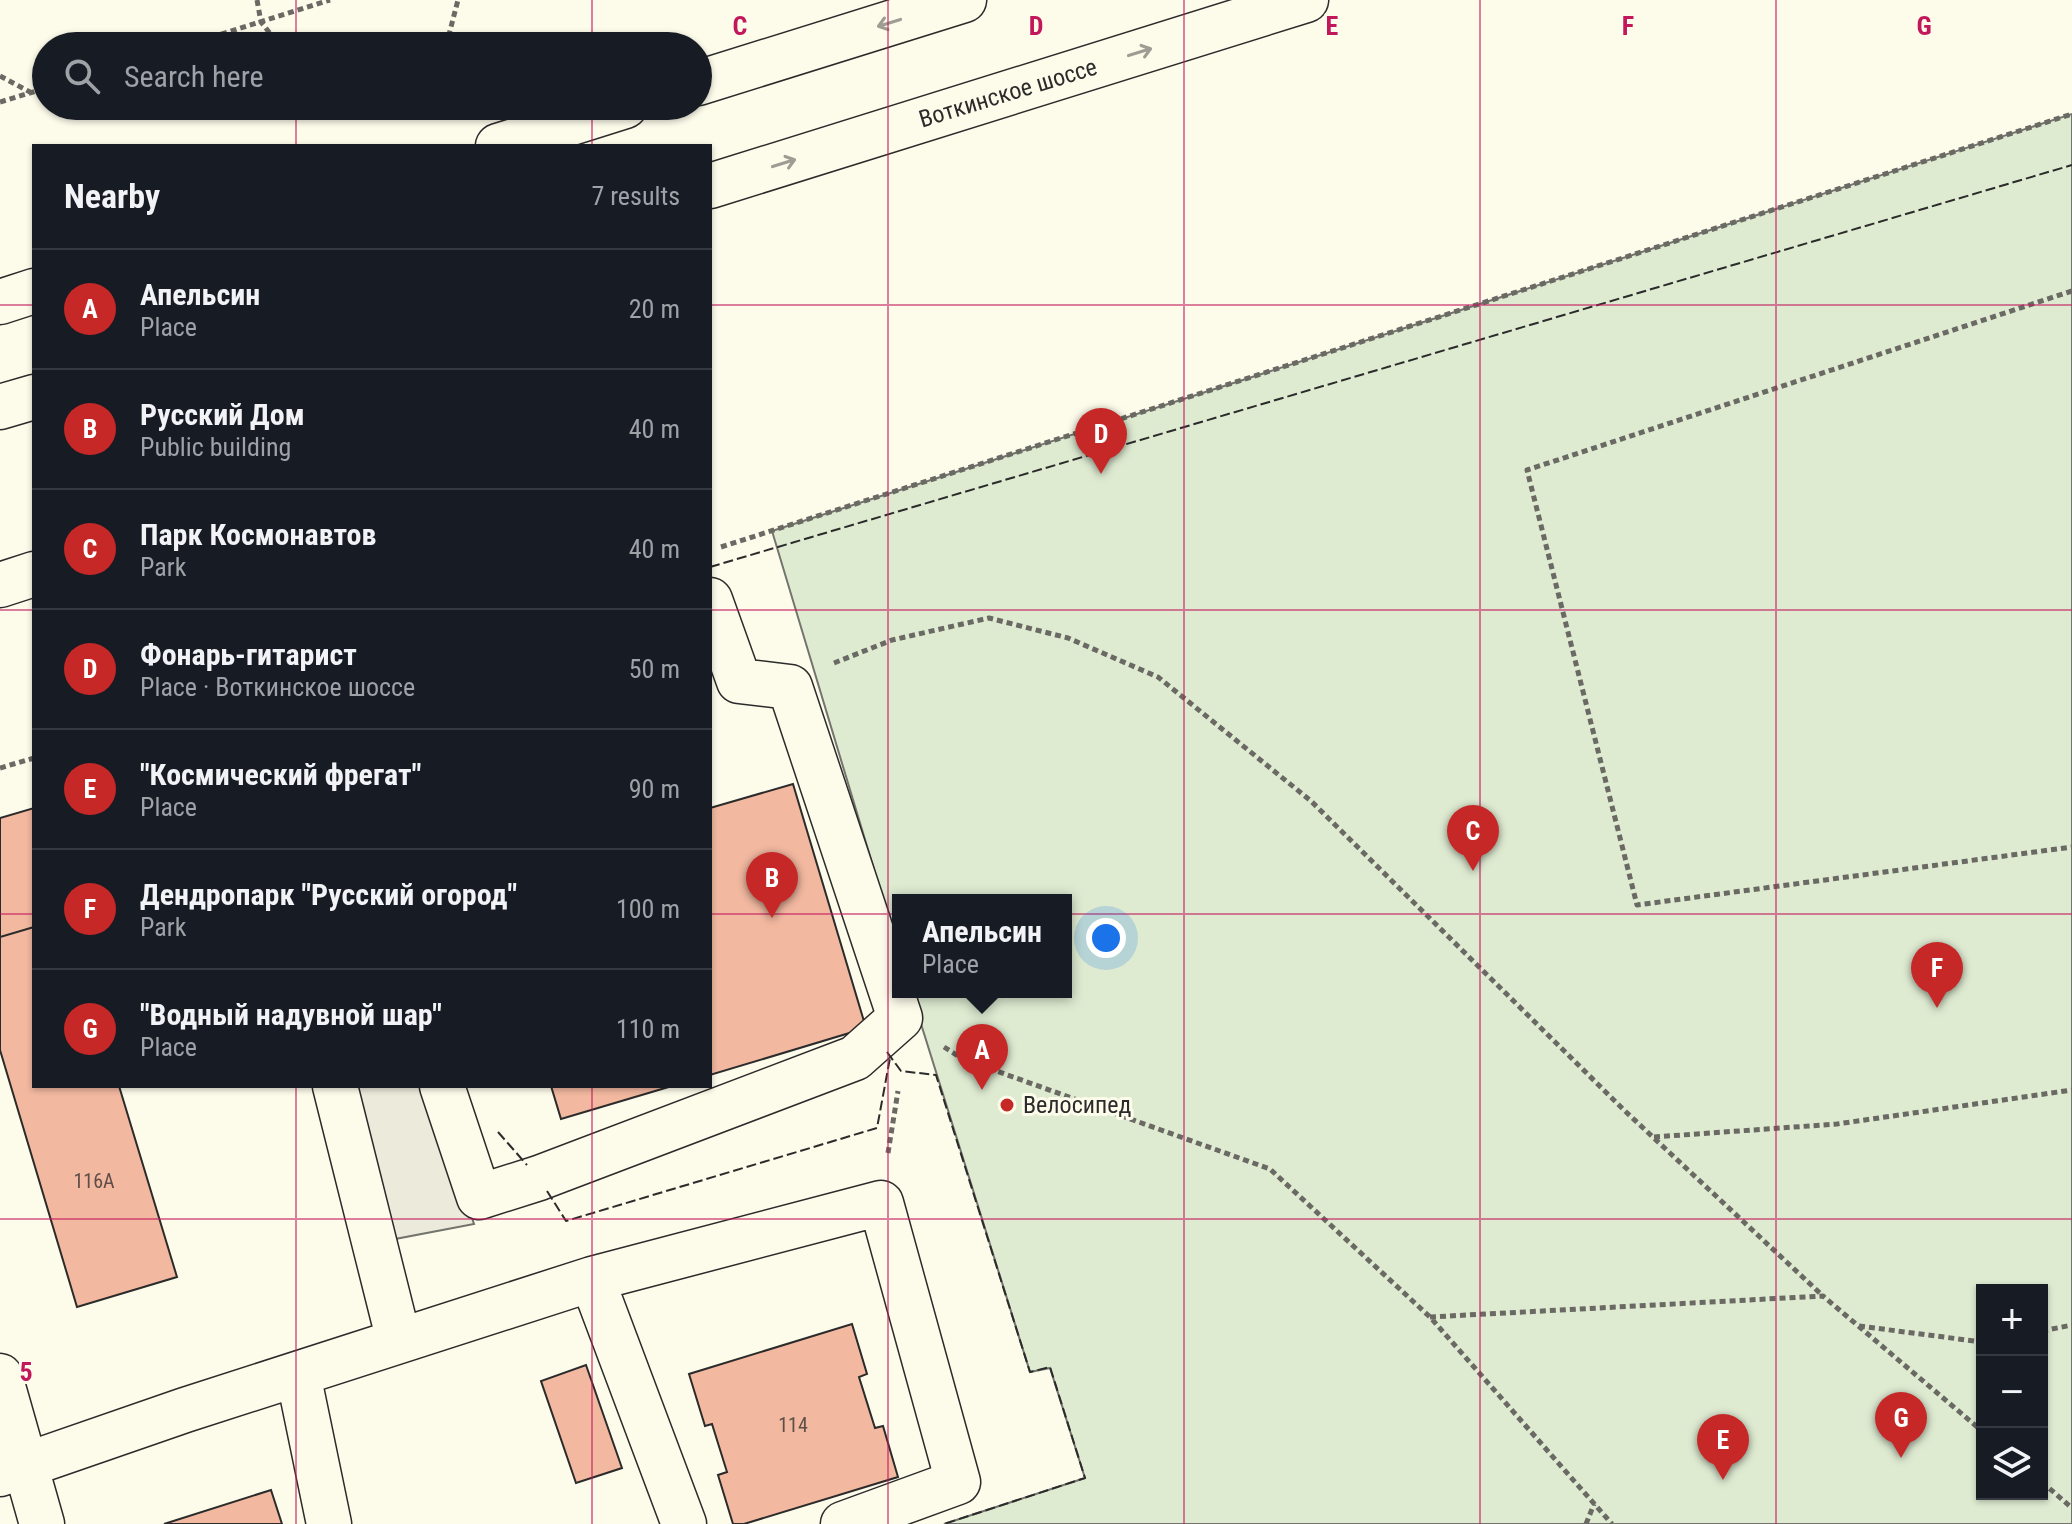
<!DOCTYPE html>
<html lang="en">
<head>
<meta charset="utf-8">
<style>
  :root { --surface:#171b24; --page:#20242c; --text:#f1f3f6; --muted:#9ea1a6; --line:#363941; --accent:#c62828 }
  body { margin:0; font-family:"Roboto Condensed",sans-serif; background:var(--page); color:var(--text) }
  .controls { position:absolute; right:24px; bottom:24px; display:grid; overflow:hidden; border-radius:0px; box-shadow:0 2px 6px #0004 }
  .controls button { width:72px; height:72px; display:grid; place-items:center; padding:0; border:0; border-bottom:2px solid var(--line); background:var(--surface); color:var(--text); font:40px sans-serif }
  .you { position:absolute; left:1106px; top:938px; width:28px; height:28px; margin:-20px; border:6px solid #fff; border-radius:50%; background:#1a73e8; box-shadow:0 0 0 12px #1a73e833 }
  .badge { display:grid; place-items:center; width:52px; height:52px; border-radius:50%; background:var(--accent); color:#fff; font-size:26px; font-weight:700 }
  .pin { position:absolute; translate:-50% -66px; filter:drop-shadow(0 2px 4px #0008) }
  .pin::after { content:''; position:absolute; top:42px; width:28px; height:24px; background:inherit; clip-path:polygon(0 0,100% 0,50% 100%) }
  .popup { position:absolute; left:892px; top:894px; width:180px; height:104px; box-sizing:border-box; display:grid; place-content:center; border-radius:0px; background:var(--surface); filter:drop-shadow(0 2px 6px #0005); font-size:26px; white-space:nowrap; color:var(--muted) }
  .popup b { font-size:30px; color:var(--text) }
  .popup::after { content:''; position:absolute; left:50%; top:100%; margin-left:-16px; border:16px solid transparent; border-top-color:var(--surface) }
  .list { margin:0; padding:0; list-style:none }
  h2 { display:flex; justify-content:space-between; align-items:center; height:104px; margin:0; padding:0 32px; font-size:34px }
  h2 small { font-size:26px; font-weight:400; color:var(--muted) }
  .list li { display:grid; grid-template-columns:52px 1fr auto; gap:24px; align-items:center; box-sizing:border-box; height:120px; padding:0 32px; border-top:2px solid var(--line) }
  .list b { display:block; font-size:30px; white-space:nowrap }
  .list p { margin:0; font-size:26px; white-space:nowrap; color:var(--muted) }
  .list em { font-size:26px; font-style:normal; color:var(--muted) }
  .icon { flex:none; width:44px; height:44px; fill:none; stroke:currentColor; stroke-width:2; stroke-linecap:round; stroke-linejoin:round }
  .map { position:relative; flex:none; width:2072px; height:1524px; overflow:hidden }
  .search { position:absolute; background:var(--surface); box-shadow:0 2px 6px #0004; left:32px; top:32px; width:680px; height:88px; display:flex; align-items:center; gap:20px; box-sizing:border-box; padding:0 28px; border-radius:44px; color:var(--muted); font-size:30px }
  .panel { position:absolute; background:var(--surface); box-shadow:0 2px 6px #0004; left:32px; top:144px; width:680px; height:944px; border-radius:0px }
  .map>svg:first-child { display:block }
  .green { fill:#deebd1; stroke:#74746e; stroke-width:2; fill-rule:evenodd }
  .parking { fill:#eceadb; stroke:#74746e; stroke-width:2 }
  .building { fill:#f2b8a0; stroke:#2b2b2b; stroke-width:2 }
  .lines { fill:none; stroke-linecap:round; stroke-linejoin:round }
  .minor-casing { stroke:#2b2b2b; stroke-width:47 }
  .major-casing { stroke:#2b2b2b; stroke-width:47 }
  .path { stroke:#6a6964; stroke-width:5; stroke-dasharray:6 4; stroke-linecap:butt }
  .minor { stroke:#fdfbea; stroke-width:44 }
  .major { stroke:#fdfbea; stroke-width:44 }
  .fence { stroke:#2b2b2b; stroke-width:2; stroke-dasharray:10 4; stroke-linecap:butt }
  .oneway { stroke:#9e9d94 }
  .grid { fill:none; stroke:#c2185b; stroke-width:2; stroke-opacity:0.55 }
  .poi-dot { fill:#c62828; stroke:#fdfbea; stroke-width:3 }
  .labels { text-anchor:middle; stroke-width:6; stroke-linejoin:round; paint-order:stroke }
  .number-label { font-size:20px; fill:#5d4e48 }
  .street-label { font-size:24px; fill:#2b2b2b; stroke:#fdfbea }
  .poi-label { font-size:24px; fill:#2b2b2b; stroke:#fdfbea; text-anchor:start }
  .grid-label { font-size:26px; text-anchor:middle; font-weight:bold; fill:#c2185b; stroke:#fdfbea; stroke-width:6; stroke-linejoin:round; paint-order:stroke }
</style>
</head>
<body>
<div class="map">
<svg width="2072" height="1524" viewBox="0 0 2072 1524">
  <rect width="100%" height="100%" fill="#fdfbea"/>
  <path class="green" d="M2072,114V1524H944L1085,1478L1050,1368L1030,1372L911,992H1066V900H898V949L772,531ZM1982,1290H2042V1494H1982Z"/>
  <path class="parking" d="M353,1086H429L474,1224L395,1239Z"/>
  <path class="building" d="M793,784L866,1028L710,1075V808Z
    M34,808V927L0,937V818Z
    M34,927V1086H119L177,1277L77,1307L0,1050V937Z
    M551,1086H672L561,1119Z
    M852,1324L867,1374L859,1377L875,1428L883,1426L898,1477L744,1524H733L718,1475L727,1472L712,1424L705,1426L689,1374Z
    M586,1365L622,1468L576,1483L541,1381Z
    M271,1490L282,1524H164Z"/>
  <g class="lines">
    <g class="minor-casing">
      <path id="minor" d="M0,585L34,574
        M335,1086L399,1341
        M442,1086L479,1197L539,1178L855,1058L900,1018L790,687L739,681L710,600
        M592,1279L684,1524
        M298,1374L329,1524
        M0,1376L42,1524
        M0,1474L185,1410L592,1279L881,1203L958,1482L843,1524"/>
    </g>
    <g class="major-casing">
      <path id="major" d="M698,83L964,0
        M498,146L625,106
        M710,186L1306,0
        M0,302L34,291
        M0,407L34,397"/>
    </g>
    <path class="path" d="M257,0L261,22L280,46
      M183,46L330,0
      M446,46L458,0
      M0,76L30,92
      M0,102L46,88
      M2072,291L1527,470L1637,905L2072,847
      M721,547L2072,114
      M834,663L892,640L989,618L1068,638L1158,677L1311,801L1625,1111L1823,1296
      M0,768L34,758
      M944,1047L963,1059L1270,1169L1430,1317L1612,1524
      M1654,1137L1837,1124L2072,1090
      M888,1153L898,1091
      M1430,1317L1823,1296L1982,1431
      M1859,1326L1982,1342
      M2042,1331L2072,1325
      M2042,1482L2072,1508
      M1586,1524L1594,1504"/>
    <use href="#minor" class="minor"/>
    <use href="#major" class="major"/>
    <path class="fence" d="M710,567L2072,165
      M887,1052L901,1071L936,1075L1030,1372L1050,1367L1085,1478L944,1524
      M498,1132L527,1165
      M547,1191L566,1221L877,1128L890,1058"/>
  </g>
  <defs><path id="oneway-shaft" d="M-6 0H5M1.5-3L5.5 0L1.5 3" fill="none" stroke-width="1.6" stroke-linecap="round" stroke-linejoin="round" transform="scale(2)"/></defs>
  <g class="oneway">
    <use href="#oneway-shaft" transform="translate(889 23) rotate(163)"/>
    <use href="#oneway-shaft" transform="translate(1140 52) rotate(-17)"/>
    <use href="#oneway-shaft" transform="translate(784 163) rotate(-17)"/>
  </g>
  <path class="grid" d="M296,0V46M592,0V46M888,0V1524M1184,0V1524M1480,0V1524M1776,0V1524M296,106V146M592,106V146M0,305H34M710,305H2072M0,610H34M710,610H2072M0,914H34M710,914H2072M296,1086V1524M592,1086V1524M0,1219H2072"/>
  <circle class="poi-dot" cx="1007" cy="1105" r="8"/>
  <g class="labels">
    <g class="number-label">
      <text x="94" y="1188">116А</text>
      <text x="793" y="1432">114</text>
    </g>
    <g class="street-label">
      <text transform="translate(1008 93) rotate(-17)" y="8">Воткинское шоссе</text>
    </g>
    <g class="poi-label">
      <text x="1023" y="1113">Велосипед</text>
    </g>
  </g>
  <g class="grid-label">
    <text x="740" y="35">C</text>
    <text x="1036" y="35">D</text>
    <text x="1332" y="35">E</text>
    <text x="1628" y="35">F</text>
    <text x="1924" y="35">G</text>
    <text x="26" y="1381">5</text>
  </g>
</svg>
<div class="controls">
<button>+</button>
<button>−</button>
<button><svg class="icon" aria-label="layers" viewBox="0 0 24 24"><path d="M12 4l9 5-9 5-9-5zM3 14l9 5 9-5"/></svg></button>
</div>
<div class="you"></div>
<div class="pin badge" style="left:982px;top:1090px">A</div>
<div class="popup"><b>Апельсин</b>Place</div>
<div class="pin badge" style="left:772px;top:918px">B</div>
<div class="pin badge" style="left:1473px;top:871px">C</div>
<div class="pin badge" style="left:1101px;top:474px">D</div>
<div class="pin badge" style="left:1723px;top:1480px">E</div>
<div class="pin badge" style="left:1937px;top:1008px">F</div>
<div class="pin badge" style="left:1901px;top:1458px">G</div>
<div class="search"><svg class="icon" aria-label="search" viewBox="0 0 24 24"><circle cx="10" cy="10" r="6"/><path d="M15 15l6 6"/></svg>Search here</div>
<section class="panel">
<h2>Nearby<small>7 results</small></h2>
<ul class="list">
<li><span class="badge">A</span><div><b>Апельсин</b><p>Place</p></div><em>20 m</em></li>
<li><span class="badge">B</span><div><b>Русский Дом</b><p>Public building</p></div><em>40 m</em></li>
<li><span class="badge">C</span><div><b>Парк Космонавтов</b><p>Park</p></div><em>40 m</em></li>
<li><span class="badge">D</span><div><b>Фонарь-гитарист</b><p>Place · Воткинское шоссе</p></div><em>50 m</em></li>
<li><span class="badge">E</span><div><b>&quot;Космический фрегат&quot;</b><p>Place</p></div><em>90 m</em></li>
<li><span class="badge">F</span><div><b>Дендропарк &quot;Русский огород&quot;</b><p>Park</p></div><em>100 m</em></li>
<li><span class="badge">G</span><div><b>&quot;Водный надувной шар&quot;</b><p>Place</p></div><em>110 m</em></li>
</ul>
</section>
</div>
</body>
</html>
